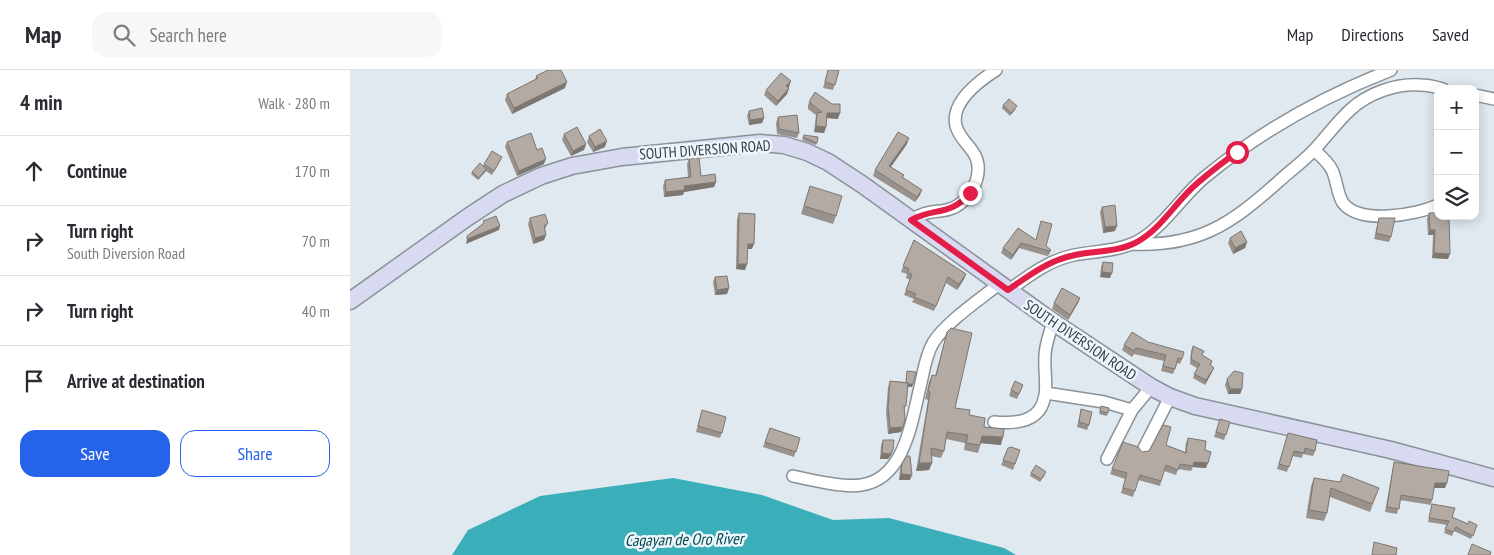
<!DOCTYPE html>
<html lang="en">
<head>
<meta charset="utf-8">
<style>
  :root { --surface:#fff; --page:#f7f7f7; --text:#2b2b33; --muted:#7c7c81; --line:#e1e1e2; --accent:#2563eb }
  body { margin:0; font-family:"PT Sans Narrow",sans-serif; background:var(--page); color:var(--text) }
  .controls { position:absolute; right:15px; top:15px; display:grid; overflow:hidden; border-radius:10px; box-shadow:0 2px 12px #0003 }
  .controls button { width:45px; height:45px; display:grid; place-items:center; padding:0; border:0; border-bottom:1px solid var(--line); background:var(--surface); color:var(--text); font:25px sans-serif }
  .stop { position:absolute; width:15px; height:15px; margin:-11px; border:4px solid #e11d48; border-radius:50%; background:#fff }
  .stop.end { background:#e11d48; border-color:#fff; box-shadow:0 1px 5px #0008 }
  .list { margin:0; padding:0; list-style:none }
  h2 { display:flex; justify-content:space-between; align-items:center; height:65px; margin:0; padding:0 20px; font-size:21px }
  h2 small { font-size:16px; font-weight:400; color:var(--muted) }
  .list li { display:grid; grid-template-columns:32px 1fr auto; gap:15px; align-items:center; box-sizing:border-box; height:70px; padding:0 20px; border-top:1px solid var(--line) }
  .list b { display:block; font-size:19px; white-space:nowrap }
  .list p { margin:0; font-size:16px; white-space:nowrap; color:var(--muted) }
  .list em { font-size:16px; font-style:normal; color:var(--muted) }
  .actions { display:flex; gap:10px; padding:15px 20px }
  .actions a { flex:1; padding:11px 0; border:1px solid var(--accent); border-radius:15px; text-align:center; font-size:18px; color:var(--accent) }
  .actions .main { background:var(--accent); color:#fff }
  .icon { flex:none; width:28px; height:28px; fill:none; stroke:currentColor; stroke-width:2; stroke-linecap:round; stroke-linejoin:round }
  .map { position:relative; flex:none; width:1144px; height:485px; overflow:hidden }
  header { display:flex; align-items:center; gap:30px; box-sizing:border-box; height:70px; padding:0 25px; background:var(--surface); border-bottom:1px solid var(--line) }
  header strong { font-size:24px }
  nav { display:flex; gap:28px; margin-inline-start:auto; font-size:18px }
  .search { width:350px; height:45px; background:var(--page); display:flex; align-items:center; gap:12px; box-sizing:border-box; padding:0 18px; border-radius:15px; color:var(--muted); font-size:19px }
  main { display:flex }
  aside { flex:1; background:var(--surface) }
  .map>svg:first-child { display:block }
  .water { fill:#3bafb9 }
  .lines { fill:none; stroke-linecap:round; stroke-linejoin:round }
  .minor-casing { stroke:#8a9298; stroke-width:14 }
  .secondary-casing { stroke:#8a9298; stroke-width:19 }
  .minor { stroke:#fff; stroke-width:11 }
  .secondary { stroke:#d8daf1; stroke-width:16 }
  .wall { fill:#99928c }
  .shaded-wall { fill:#7d7772 }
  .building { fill:#b2aaa3; stroke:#7d7772 }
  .route { stroke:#e11d48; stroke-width:6 }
  .labels { text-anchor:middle; stroke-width:5; stroke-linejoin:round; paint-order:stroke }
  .street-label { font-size:15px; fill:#373b3e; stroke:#edf6fd }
  .water-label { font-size:16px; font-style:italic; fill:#00464c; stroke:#edf6fd }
</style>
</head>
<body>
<header>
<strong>Map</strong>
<div class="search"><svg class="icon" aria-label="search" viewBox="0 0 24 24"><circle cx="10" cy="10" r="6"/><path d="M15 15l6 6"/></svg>Search here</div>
<nav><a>Map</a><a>Directions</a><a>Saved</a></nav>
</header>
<main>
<aside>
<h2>4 min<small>Walk · 280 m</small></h2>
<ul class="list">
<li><svg class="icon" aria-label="ahead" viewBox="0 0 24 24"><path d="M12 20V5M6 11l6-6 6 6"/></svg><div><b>Continue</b></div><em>170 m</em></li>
<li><svg class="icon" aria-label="right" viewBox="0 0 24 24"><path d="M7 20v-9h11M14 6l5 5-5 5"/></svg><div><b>Turn right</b><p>South Diversion Road</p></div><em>70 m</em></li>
<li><svg class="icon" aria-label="right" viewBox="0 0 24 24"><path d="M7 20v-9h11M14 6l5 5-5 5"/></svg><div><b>Turn right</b></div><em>40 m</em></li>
<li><svg class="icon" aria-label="arrive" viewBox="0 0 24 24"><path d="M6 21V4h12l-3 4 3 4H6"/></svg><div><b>Arrive at destination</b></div></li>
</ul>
<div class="actions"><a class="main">Save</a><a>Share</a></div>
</aside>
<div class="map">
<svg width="1144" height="485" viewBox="0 0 1144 485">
  <rect width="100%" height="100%" fill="#e0e9f0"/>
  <path class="water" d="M323,408L412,425L483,450L539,448L654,478L666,485H102L118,460L190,426Z"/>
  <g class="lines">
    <g class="minor-casing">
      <path id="minor" d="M1125,25L1144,29
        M964,80C971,86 978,92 982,100C987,110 987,124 993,133C1010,155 1066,145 1088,135
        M561,150C564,148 567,146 571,145C584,139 598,144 611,133C626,121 634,98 623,82C617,73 609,67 606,56C600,32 629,11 646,0
        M782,174C848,177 881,154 928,112C940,101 954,91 965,79C977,66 987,52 1000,40C1018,23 1047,13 1071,15C1078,15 1086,17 1093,19
        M658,221C678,206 699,190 724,185C746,181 771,181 790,170C814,156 833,125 855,107C911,61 974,26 1041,0
        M696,323L754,332L782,340
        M644,352C667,354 691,352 695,325C697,313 694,299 695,286C695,275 700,263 703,252
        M793,380L820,327
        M757,389L782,340L801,317
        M443,406C461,410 494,418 511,415C556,409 562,348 571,313C574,299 576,285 583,273C596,252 629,230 649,214"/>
    </g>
    <g class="secondary-casing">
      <path id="secondary" d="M0,231L118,147L153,124L191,106L222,96L272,87L410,73L434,75L457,82L478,92L513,115L703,252L801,317L820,327L845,336L1041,380L1144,408"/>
    </g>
    <use href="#minor" class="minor"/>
    <use href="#secondary" class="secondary"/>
  </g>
  <path class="wall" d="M478,0H489L483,20L473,18Z
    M186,6L215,18L162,44L155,30L157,24L185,10Z
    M439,17L438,18H439L437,24L426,36L414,25L416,20Z
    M460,30L488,49L477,48L476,57L474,63L464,62L466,45L458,39V35Z
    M653,35L666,39L660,46L652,38Z
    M399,41L414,48L412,53L399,55L397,46Z
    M428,47L449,63L447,68L427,64L426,53Z
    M214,64L236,74L234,80L221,86L212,70Z
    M454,65L467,73L466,75L452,70Z
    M239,66L255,77L243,82L237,72Z
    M157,72L187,80L194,94L167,106L155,77Z
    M557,74L541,97L554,105L553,107L570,125L565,132L523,106L525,100Z
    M152,87L150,91L142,105L136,101L128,110L121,104L122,102L133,96L134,94Z
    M339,89L351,106L366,112L364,117L334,122L333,125L314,127L313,116L315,110L338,107L337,94Z
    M460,116L486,146L483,154L451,144Z
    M752,137L765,161L753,163L750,142Z
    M389,143L402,179H397V194L395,200L386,199L387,149Z
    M1079,143L1098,189L1082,188L1083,165H1078L1077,149Z
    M180,148L198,153L195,159L196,165L194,170L183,174L178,154Z
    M1029,148L1041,167L1039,172L1024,169Z
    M668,158L701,180L699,185L697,186L669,178L661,190L651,183L653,178Z
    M880,168L897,172L895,178L883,184L878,173Z
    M564,170L616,204L614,209L607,220L596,213L584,241L562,232L564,229L554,225L560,210L556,208L557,204L551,202Z
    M753,192L760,208L750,207L751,197Z
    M365,207L379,218L377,224L365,225L363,212Z
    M730,228L728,233L718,250L702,239L704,233Z
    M597,262L605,338L619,345L634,357L651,375L631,373L628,383L614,380L615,373L596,369L594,381L591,388L581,386L582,393L579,400L566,401L578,330L575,329L579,312L582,305L585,306L595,270Z
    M798,272L832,289L830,294L827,293L823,304L811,301L814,291L784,284L782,287L772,280L774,275Z
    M843,276L852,286L862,291L861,295L862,302L855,315L843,308L847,298L840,294L841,281Z
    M557,301L563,314L562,317H558L551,362L538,364L536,343L538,317L540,311L556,312Z
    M877,309L892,319L890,324H878L875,315Z
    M673,315L667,329L659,326L661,320Z
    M751,336L759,338L757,346L749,344Z
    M731,339L739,355L737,360L727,357Z
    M352,340L372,363L370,368L346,362Z
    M870,349L880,352L874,370L864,367Z
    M420,358L450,368L444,387L413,377Z
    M938,363L965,381L963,386L953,384L952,388L942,386L937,402L927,399Z
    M838,368L855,380L856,398L843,397L841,401L828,399L826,405L814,401L810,416L788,410L783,427L771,423L775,409L760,404L762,399L792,382L799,381L816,375L835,382L836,373Z
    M533,370L543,380L541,385L538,389H530L531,375Z
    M658,378L670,380L663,400L651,395Z
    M1044,392L1095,418H1084L1082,430L1081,435L1050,430L1047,444L1035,442L1043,397Z
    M552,393L560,410H549L550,399Z
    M681,403L695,405L690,412L680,406Z
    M964,408L1029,418L1020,442L980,427L977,443L974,451L956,448L961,416Z
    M1082,434L1102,447L1118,454L1127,455L1121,469L1104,461L1102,466L1094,463L1097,455L1078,452Z"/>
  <path class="shaded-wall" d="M441,11L439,17L434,21L436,16Z
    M217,12L215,18L162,44L164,38Z
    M439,18L437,24L426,36L428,31Z
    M477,43H490L488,49L476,48Z
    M414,48L412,53L399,55L400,50Z
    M466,56L476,57L474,63L464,62Z
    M559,68L557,74L537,102L539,96Z
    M257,71L255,77L243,82L245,77Z
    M236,74L234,80L221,86L223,81Z
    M196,89L194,94L167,106L169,101Z
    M136,99L135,102L128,110L129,108Z
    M366,112L364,117L334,122L333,125L314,127L316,122L334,116Z
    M572,120L570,125L565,132L567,127Z
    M150,156L149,160L116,174L117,169Z
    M767,156L765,161L753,163L755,157Z
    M1080,160H1085L1083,165H1078Z
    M196,165L194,170L183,174L185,168Z
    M897,172L895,178L883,184L885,178Z
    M671,173L669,178L661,190L663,185Z
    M398,174H404L402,179H396Z
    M1084,183L1100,184L1098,189L1082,188Z
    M388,194H397L395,200L386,199Z
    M752,202L762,203L760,208L750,207Z
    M616,204L614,209L607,220L609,214Z
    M379,218L377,224L365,225L367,220Z
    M730,228L728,233L718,250L720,245Z
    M864,298L862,302L855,315L856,310Z
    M556,314H563L562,317L555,316Z
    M880,319H892L890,324H878Z
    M553,357L551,362L538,364L540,358Z
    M632,366L653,367L651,375L629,373Z
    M543,380L541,385L538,389H530L532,383Z
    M844,392L858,393L856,398L843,397Z
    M569,393H582L579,400L566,401Z
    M551,404L562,405L560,410H549Z
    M1085,413H1097L1095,418H1084Z"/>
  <path class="building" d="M198,0H211L217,12L164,38L157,24L188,8L186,6Z
    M478,0H489L485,15L475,12Z
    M431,3L441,11L436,16L439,18L428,31L416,20Z
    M465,22L482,34H490V43H477L476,57L466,56L467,43L472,42L460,33V30Z
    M659,29L667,36L661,43L653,35Z
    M412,38L414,48L400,50L399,41Z
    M447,45L449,63L429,59L428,47Z
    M227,57L236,74L223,81L214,64Z
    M250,59L257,71L245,77L239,66Z
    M548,62L559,68L539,96L554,105L552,107L572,120L567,127L525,100Z
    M181,63L187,80L192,78L196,89L169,101L157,72Z
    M454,65L468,67L467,73L453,67Z
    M142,81L152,87L144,101L134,94Z
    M349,88L351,106L365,104L366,112L334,116L335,120L316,122L315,110L341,107L339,89Z
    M130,93L136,99L129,108L122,102Z
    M460,116L492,126L486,146L454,136Z
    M765,135L767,156L755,157L752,137Z
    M389,143L405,144L404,174H398L397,194H388Z
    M1079,143H1088V146H1099L1100,184L1084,183L1085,160H1080Z
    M195,144L198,153L194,156L196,165L185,168L180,148Z
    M146,146L150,156L117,169V166L134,153L133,151Z
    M1029,148H1045L1041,167L1026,163Z
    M691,151L702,154L696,176L701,180L699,181L671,173L663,185L653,178L668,158L686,170Z
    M891,161L897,172L885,178L880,168Z
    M564,170L616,204L609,214L598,207L586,236L564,227L566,224L556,220L562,204L558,203L559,199L553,196Z
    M753,192L763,193L762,203L752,202Z
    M377,206L379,218L367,220L365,207Z
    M712,218L730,228L720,245L704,233Z
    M601,258L622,263L605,338L620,340L619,345L635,348L634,357L654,359L653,367L632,366L630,375L616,373L618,365L597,362L594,381L581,378L582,393H569L580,322L578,321L582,305L586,306L597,262Z
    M782,262L798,272L834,282L832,289L828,288L825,299L813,296L816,285L786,278L784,281L774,275Z
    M843,276L854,281L852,285L862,291L860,295L864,298L856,310L844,304L850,294L841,289Z
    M557,301L566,302L563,314H558V313L556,312Z
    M884,301L893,303L892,319H880L877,309Z
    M540,311L558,313L556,336H554L555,349L553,357L540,358L538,337Z
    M665,311L673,315L669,324L661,320Z
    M751,336L759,338L758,343L750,341Z
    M731,339L742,342L739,355L729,352Z
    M352,340L376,347L372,363L348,356Z
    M870,349L880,352L876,365L866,362Z
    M813,355L821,357L816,375L836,383L838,368L856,371L855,380L861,382L858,393L844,392L843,396L830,394L828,400L816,395L811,411L790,405L785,421L773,418L777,403L762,399L773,372L788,377L792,382L799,381Z
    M420,358L450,368L446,382L415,372Z
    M938,363L967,370L965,381L955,378L954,383L944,381L939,397L929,394Z
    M533,370H544L543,380L540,384L532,383Z
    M661,377L670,380L665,394L653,390L658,378Z
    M557,386H560L562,405L551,404L552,393Z
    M1044,392L1099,401L1097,413H1085L1082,430L1051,425L1049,439L1037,437Z
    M686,395L696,402L691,409L681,403Z
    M993,404L1029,418L1022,434L981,418L977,443L959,440L964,408L990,412Z
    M1082,434L1105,438L1102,447L1118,454L1119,451L1127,455L1123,466L1106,457L1103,462L1095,459L1099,451L1079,448Z
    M1024,472L1047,478L1046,485H1022Z
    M1122,474L1141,482L1140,485H1118Z"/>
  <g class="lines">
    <path class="route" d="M620,123C600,147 584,137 561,150L658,220C678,206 699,190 725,185C744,181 767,182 785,173C809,161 823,136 842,118C856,105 872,93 887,82"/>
  </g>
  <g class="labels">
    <g class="street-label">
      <text transform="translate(355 80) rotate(-4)" y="5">SOUTH DIVERSION ROAD</text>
      <text transform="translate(730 270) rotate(34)" y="5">SOUTH DIVERSION ROAD</text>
    </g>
    <g class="water-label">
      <text transform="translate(334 469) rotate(-1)" y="6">Cagayan de Oro River</text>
    </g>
  </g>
</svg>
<div class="controls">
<button>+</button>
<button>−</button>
<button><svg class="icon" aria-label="layers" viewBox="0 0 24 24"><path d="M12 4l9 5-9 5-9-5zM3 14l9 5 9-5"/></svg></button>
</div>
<div class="stop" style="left:887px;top:82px"></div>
<div class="stop end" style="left:620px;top:123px"></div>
</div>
</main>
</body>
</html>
